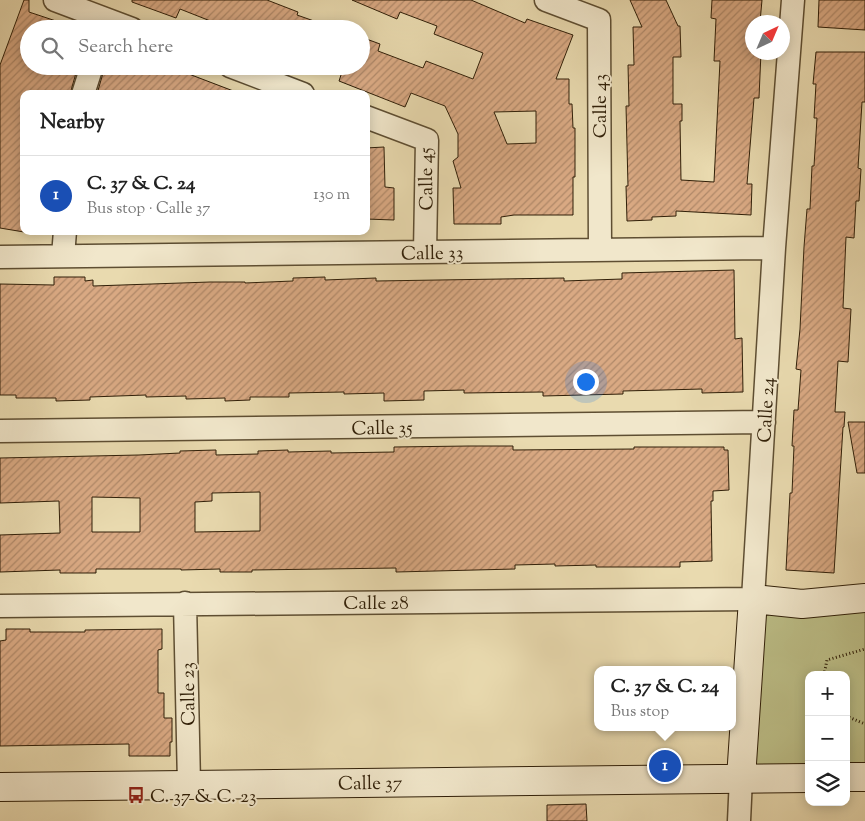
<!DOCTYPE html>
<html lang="en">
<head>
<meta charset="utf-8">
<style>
  :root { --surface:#fff; --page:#f6f6f6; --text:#222; --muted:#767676; --line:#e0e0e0; --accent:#8f2418 }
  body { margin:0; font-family:"Sorts Mill Goudy",serif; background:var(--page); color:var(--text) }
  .controls { position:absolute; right:15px; bottom:15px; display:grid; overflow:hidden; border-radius:10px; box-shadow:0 2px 12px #0003 }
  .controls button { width:45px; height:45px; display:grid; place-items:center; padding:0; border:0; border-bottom:1px solid var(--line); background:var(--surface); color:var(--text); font:25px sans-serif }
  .compass { position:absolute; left:745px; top:15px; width:45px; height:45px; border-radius:50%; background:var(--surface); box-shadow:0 2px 12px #0003; rotate:44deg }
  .you { position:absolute; left:585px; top:381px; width:18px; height:18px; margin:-12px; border:4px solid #fff; border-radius:50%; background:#1a73e8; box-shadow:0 0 0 8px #1a73e833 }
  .badge { display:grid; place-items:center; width:32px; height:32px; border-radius:50%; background:var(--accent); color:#fff; font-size:16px; font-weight:700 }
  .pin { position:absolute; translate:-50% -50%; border:2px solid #fff; box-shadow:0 1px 5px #0006 }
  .popup { position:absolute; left:594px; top:666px; width:142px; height:65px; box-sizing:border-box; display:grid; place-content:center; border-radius:10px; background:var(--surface); filter:drop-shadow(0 1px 4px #0005); font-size:16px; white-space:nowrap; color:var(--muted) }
  .popup b { font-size:19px; color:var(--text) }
  .popup::after { content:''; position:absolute; left:50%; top:100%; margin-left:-10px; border:10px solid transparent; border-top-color:var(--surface) }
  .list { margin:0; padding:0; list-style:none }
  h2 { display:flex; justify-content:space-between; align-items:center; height:65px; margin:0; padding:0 20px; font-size:21px }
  h2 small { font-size:16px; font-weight:400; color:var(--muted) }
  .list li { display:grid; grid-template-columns:32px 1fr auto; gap:15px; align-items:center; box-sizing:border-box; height:80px; padding:0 20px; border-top:1px solid var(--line) }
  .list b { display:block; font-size:19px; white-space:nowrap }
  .list p { margin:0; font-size:16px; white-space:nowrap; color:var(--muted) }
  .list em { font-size:16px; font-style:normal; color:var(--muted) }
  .icon { flex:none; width:28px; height:28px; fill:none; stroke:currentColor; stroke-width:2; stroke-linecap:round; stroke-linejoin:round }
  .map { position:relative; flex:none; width:865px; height:821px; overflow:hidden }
  .search { position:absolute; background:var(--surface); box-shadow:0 2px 12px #0003; left:20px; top:20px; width:350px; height:55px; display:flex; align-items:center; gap:12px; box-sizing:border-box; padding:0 18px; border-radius:28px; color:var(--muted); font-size:19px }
  .panel { position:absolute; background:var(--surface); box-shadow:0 2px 12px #0003; left:20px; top:90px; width:350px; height:145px; border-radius:10px }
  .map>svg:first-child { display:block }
  .green { fill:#bcbe87; stroke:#766e48 }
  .building { fill:url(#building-hatch); stroke:#301f08; fill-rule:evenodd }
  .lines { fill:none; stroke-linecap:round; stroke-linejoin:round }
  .street-casing { stroke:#5e4e32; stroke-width:25 }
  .secondary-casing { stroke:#301f08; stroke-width:30 }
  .path { stroke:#301f08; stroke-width:3; stroke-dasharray:1 2.5; stroke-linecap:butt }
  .street { stroke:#f1e7cb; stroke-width:22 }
  .secondary { stroke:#f1e7cb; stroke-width:28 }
  .labels { text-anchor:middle; stroke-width:4; stroke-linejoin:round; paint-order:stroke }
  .street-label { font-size:19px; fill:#301f08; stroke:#f1e7cb }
  .poi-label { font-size:19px; fill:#301f08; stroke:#f1e7cb; text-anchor:start }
</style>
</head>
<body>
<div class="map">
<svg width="865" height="821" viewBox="0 0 865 821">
  <defs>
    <pattern id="building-hatch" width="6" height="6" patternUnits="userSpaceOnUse" patternTransform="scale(1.25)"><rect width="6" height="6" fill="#d9a983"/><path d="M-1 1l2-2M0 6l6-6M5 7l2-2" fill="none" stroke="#b08969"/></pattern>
  </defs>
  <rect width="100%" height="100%" fill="#e9daaf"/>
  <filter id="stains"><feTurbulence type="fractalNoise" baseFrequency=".004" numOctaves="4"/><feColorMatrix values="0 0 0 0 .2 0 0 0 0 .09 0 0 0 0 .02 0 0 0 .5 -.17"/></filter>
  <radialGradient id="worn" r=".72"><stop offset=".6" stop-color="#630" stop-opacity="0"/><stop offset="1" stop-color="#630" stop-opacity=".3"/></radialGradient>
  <path class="green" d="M865,598V779H846V675H809V779L741,778L753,599Z"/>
  <path class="building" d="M24,0H29V12L71,26V29H29V66H78L70,94H24V232L0,228V65Z
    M132,0H267L298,12L297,15L331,27V29H216L218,24L180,9L176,18L132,2Z
    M352,0H471L525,23L527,19L573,35L556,79H569V104H572L573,128H575V177H573V215H514L501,217V224H454L453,188H461L453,161L458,157V134L445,106L411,93L405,107L339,81L344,66H361V37L380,44L378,51L423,68L426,61L473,79L483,53L434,34L437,26L400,12L397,19ZM536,111V143L507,144L494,112Z
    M630,0H666L678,26H680L681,57H673V104H682V121H680L681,180L714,182L720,61H714L716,19L711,18L712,0H762L760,22H752V52H761L759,98H754L747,184H752L751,215L676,211V216L652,217V220L627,221L626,186H628L626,106H629L628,65H634L633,27H642Z
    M819,0H865V30L818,27Z
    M816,52H865V102H862L858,168L861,169L859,201H856L854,238L846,237L843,308L851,309L848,362L838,361L835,412H845L844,427H843L834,573L786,570L790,493H792L794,446H792L794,410H798L801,370L796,369L800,329L804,247L807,209H810L812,166H814L817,118H814L816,84H813Z
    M105,66H183L181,71L236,92V94H97Z
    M384,147L385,187L394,188V220L366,219V148Z
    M734,270L735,339L742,338L743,392L702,393V389L664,390L623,391V394L543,396V392L464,393V390L424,391V400L384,401V393L344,394V392L289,393V397H250V400L225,401V398L186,399V396L146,397V395L90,397V400L56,401V398H16V395H0V284L54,285V277H85V281L93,280V286L210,282H245V283L293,281V278L325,277V280L376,278V281L564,278V281L622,279V273Z
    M848,422H865V473H857Z
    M469,446H513V450L634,449V447H724V450H728L729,490L713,491V501H711L712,561L680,562V567H596V565L555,566V564L515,565V569L396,572V568L252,570V572H220V569L181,570V569H96V573H60V570L0,572V535L60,533L59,501L0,503V458L139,455L180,453V451L216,450V455L258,454V451L288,450V452L331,451V453L394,452V447ZM260,492V531L195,532V502L212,501V493ZM92,497L140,498V532H92Z
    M6,629H30V632H85V630L162,629V649L158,650V693H164V718H172V742H170V756H129V744L0,746V641L6,640Z
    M586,804L587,821H547V805Z"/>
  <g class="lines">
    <g class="street-casing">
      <path id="street" d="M55,0L132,29
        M546,0L599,20L600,250
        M230,66L303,94
        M83,94L92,66
        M366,117L427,140L425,252
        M63,256L65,231
        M0,257L774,248
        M0,431L764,422
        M185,603L189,784
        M0,606L753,599L774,248L793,0
        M739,821L741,778"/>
    </g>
    <g class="secondary-casing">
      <path id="secondary" d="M846,777H865
        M741,778L753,599L802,604L865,598
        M0,787L809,778"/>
    </g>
    <path class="path" d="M824,675L827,660L865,649
      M846,716L865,724"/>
    <use href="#street" class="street"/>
    <use href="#secondary" class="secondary"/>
  </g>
  <defs>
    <g id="bus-bare" transform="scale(1.35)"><path d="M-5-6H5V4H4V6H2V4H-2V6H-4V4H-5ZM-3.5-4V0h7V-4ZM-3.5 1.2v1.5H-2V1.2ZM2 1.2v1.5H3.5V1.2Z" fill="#8f2418" stroke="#f1e7cb" stroke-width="2.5" paint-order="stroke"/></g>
  </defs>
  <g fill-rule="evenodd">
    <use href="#bus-bare" x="136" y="795"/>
  </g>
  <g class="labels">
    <g class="street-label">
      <text transform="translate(599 106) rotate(-90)" y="7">Calle 43</text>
      <text transform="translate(425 179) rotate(-91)" y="7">Calle 45</text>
      <text transform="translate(432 252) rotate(-1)" y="7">Calle 33</text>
      <text transform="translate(765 410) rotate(-87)" y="7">Calle 24</text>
      <text transform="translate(382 427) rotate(-1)" y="7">Calle 35</text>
      <text x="376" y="609">Calle 28</text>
      <text transform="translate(187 694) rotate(-91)" y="7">Calle 23</text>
      <text transform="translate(370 782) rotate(-1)" y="7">Calle 37</text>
    </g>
    <g class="poi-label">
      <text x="150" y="802">C. 37 &amp; C. 23</text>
    </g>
  </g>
  <rect width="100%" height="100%" filter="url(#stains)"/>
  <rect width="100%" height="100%" fill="url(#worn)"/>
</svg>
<div class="controls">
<button>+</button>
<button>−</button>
<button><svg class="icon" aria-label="layers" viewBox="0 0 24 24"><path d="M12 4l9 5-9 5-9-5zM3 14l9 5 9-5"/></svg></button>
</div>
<svg class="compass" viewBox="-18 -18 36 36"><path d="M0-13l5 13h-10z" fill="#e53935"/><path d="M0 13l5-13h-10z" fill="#767676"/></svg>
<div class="you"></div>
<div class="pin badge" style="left:665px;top:766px;background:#1a4fb4">1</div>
<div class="popup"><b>C. 37 &amp; C. 24</b>Bus stop</div>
<div class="search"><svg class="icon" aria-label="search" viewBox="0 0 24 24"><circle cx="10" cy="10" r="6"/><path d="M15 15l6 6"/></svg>Search here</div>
<section class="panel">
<h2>Nearby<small></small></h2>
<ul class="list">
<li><span class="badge" style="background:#1a4fb4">1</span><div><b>C. 37 &amp; C. 24</b><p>Bus stop · Calle 37</p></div><em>130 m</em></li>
</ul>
</section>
</div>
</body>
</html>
